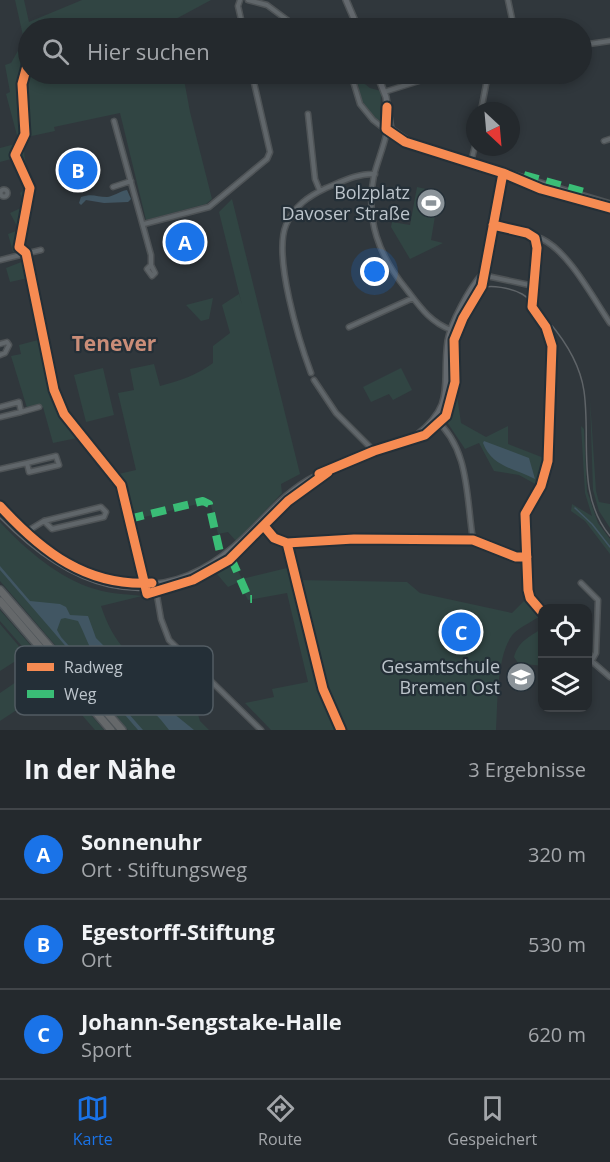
<!DOCTYPE html>
<html lang="de">
<head>
<meta charset="utf-8">
<style>
  :root { --surface:#24292d; --page:#303539; --text:#f1f3f6; --muted:#a3a6aa; --line:#414549; --accent:#1a73e8 }
  body { margin:0; font-family:"Open Sans",sans-serif; background:var(--page); color:var(--text) }
  .controls { position:absolute; right:18px; bottom:18px; display:grid; overflow:hidden; border-radius:12px; box-shadow:0 3px 9px #0003 }
  .controls button { width:54px; height:54px; display:grid; place-items:center; padding:0; border:0; border-bottom:2px solid var(--line); background:var(--surface); color:var(--text); font:30px sans-serif }
  .compass { position:absolute; left:466px; top:102px; width:54px; height:54px; border-radius:50%; background:var(--surface); box-shadow:0 3px 9px #0003; rotate:154deg }
  .you { position:absolute; left:375px; top:272px; width:21px; height:21px; margin:-15px; border:4px solid #fff; border-radius:50%; background:#1a73e8; box-shadow:0 0 0 9px #1a73e833 }
  .badge { display:grid; place-items:center; width:39px; height:39px; border-radius:50%; background:var(--accent); color:#fff; font-size:20px; font-weight:700 }
  .pin { position:absolute; translate:-50% -50%; border:3px solid #fff; box-shadow:0 2px 6px #0006 }
  .list { margin:0; padding:0; list-style:none }
  h2 { display:flex; justify-content:space-between; align-items:center; height:78px; margin:0; padding:0 24px; font-size:26px }
  h2 small { font-size:20px; font-weight:400; color:var(--muted) }
  .list li { display:grid; grid-template-columns:39px 1fr auto; gap:18px; align-items:center; box-sizing:border-box; height:90px; padding:0 24px; border-top:2px solid var(--line) }
  .list b { display:block; font-size:22px; white-space:nowrap }
  .list p { margin:0; font-size:20px; white-space:nowrap; color:var(--muted) }
  .list em { font-size:20px; font-style:normal; color:var(--muted) }
  .icon { flex:none; width:33px; height:33px; fill:none; stroke:currentColor; stroke-width:2; stroke-linecap:round; stroke-linejoin:round }
  .map { position:relative; flex:none; width:610px; height:730px; overflow:hidden }
  .search { position:absolute; background:var(--surface); box-shadow:0 3px 9px #0003; left:18px; right:18px; top:18px; height:66px; display:flex; align-items:center; gap:15px; box-sizing:border-box; padding:0 21px; border-radius:33px; color:var(--muted); font-size:22px }
  .sheet { height:348px; background:var(--surface) }
  nav { display:flex; justify-content:space-around; align-items:center; box-sizing:border-box; height:84px; border-top:2px solid var(--line); background:var(--surface); font-size:16px; color:var(--muted) }
  nav a { display:grid; justify-items:center; gap:3px }
  nav .on { color:var(--accent) }
  .map>svg:first-child { display:block }
  .green { fill:#314543 }
  .water { fill:#415663 }
  .lines { fill:none; stroke-linecap:round; stroke-linejoin:round }
  .stream { stroke:#415663; stroke-width:1.5 }
  .street-casing { stroke:#4e5356; stroke-width:7 }
  .secondary-casing { stroke:#4e5356; stroke-width:8 }
  .highway-casing { stroke:#4d5357; stroke-width:10 }
  .street { stroke:#60666a; stroke-width:4 }
  .secondary { stroke:#64696e; stroke-width:5 }
  .highway { stroke:#65686a; stroke-width:7 }
  .tram { stroke:#5f6468; stroke-width:1.5 }
  .quiet { stroke:#3abd76; stroke-width:8; stroke-dasharray:15 8; stroke-linecap:butt }
  .cycleway-casing { stroke:#242f37; stroke-width:13 }
  .cycleway { stroke:#f68b52; stroke-width:9 }
  .labels { text-anchor:middle; stroke-width:4.5; stroke-linejoin:round; paint-order:stroke }
  .poi-label { font-size:18px; fill:#bcc4cb; stroke:#242f37; text-anchor:end }
  .quarter-label { font-size:21px; font-weight:bold; fill:#ca8d78; stroke:#242f37 }
  .key { fill:#242f37; stroke:#525c63; stroke-width:1.5 }
  .key-label { font-size:16px; fill:#bcc4cb }
</style>
</head>
<body>
<div class="map">
<svg width="610" height="730" viewBox="0 0 610 730">
  <rect width="100%" height="100%" fill="#30373c"/>
  <path class="green" d="M15,0H24L29,22L82,0H211L172,21L173,28H28V74H183L190,112L212,199L206,204L146,220L120,113L54,127L55,131L27,137C18,158 33,172 32,193C31,213 20,228 25,248L13,252L8,234L19,230L10,213L25,206L20,193L26,188L11,159L0,162V148L19,143L6,94L10,92L5,65L11,63L24,40Z
    M357,78L370,88L381,91L380,123L361,102Z
    M417,187L439,192L431,240L443,243L410,259L391,227L392,222L410,225Z
    M232,199L300,474L281,484L282,493L236,541L228,532L218,534L210,501L132,520L146,579H141L117,483L111,484L107,473L104,474L102,467H99L77,438L53,443L43,407L27,408L11,356L21,354L19,345L38,340L28,278L10,282L6,268L29,259C43,317 46,385 84,433L87,432L84,437L114,475L136,470L118,393L134,390L130,369L154,364L160,386C179,381 197,375 213,363V346L230,333L222,305L239,294L242,305L219,212Z
    M213,298L209,319L201,321L186,305Z
    M103,368L114,415L86,422L74,375Z
    M401,368L412,390L393,400L389,394L371,402L363,387Z
    M457,395L461,423L486,437L508,426V444L544,458L537,485L519,475L494,471L479,443L465,449L447,422Z
    M590,399L596,491L599,502L610,504V528L599,511L593,490Z
    M581,426L584,429L587,491L598,523L610,539V554L585,521L571,511L572,504L592,516L585,493Z
    M0,522C26,550 60,579 95,589C111,594 126,594 142,596L101,606C107,624 114,638 127,652C143,668 166,679 173,700L186,697L189,705H195L200,721L209,730H128L0,581Z
    M283,546H291L298,580L407,582L420,593L512,613L527,598L542,615C533,621 522,626 514,633C496,653 498,704 496,730H271L245,703L274,697L272,689L308,682L287,593L248,600L239,582L228,587L217,574L234,562L242,579L287,568Z
    M0,610L104,730H95L0,621Z
    M0,624L53,686L0,721V693L35,669L25,655L0,671Z
    M542,628V666L518,663L514,657C519,640 529,638 542,628Z"/>
  <path class="water" d="M127,190L131,199L128,202L104,203L86,200L81,205L79,203L81,197C92,193 97,197 107,197C112,197 120,191 127,190Z
    M484,441L529,458L535,479C514,468 492,467 483,443Z
    M0,566L30,601L60,604L66,607L70,615L88,616L96,638L107,649L140,680L157,700L194,730H169C149,702 120,688 99,662C89,649 85,634 78,621L65,618L61,619L57,630L61,637L143,730H138L0,570Z"/>
  <g class="lines">
    <path class="stream" d="M575,508L592,524L610,547"/>
    <g class="street-casing">
      <path id="street" d="M240,0L238,6L243,28
        M248,0L267,5L298,28
        M508,0L514,28
        M582,45L610,41
        M351,74L360,104L373,120L387,131C384,146 378,160 374,175C365,220 379,256 407,290C420,307 430,322 451,330
        M384,92L441,74
        M481,111L488,74
        M308,114L315,179L320,191
        M114,121L151,255V265L147,269L152,276L155,273L151,265
        M604,141L610,139
        M471,162L475,146
        M113,187L131,181
        M0.5 193a3.5 3.5 0 1 1 7 0a3.5 3.5 0 1 1-7 0Z
        M144,224L209,207L267,159L270,152L252,74
        M493,225C510,229 528,232 542,239C569,252 593,298 610,323
        M535,238L537,248L532,307L549,334L552,354L548,461L541,486L525,514L528,590L530,598L542,612
        M0,260L41,250
        M482,275L534,286
        M349,327L413,298
        M0,344L7,342L9,345L5,353L0,355
        M311,373C299,341 273,256 286,225C294,206 309,196 326,188C341,182 358,173 375,174
        M314,380L336,413L374,451
        M0,407L19,402L21,412L0,417
        M21,412L39,407
        M435,419C470,449 466,497 473,540
        M56,456L59,465L29,472L27,463Z
        M0,469L27,463
        M26,532L44,521L101,507L106,512L104,517L52,529L44,521
        M274,538L287,543L354,539L473,540L516,557H527
        M581,583L598,600L596,653L591,662
        M156,590L161,619L169,640L261,730
        M588,658L610,677"/>
    </g>
    <g class="secondary-casing">
      <path id="secondary" d="M346,0L358,28
        M377,74L386,97L391,129
        M385,114L387,131
        M391,129L407,140
        M387,131L405,142L610,204
        M416,436C457,404 442,385 448,341C451,323 470,288 482,275
        M0,506C65,577 149,620 234,547C262,523 282,493 316,476C338,465 363,455 387,447C400,442 418,440 430,432C436,428 442,422 446,416C461,391 449,366 454,340C459,320 474,307 481,288C483,282 482,277 483,271C491,238 497,205 503,173
        M153,583L156,590L193,580L229,560L288,501L328,472"/>
    </g>
    <g class="highway-casing">
      <path id="highway" d="M0,590L122,730
        M0,601L111,730"/>
    </g>
    <use href="#street" class="street"/>
    <use href="#secondary" class="secondary"/>
    <use href="#highway" class="highway"/>
    <path class="tram" d="M0,518C67,587 147,621 231,555C258,534 277,504 306,486C327,473 349,462 372,453C394,445 420,441 437,423C445,415 450,404 452,393C455,379 450,364 451,349C453,333 466,298 480,289C489,283 513,289 522,294C533,300 541,314 549,322C566,342 580,364 584,391C591,440 576,495 610,536"/>
    <path class="quiet" d="M524,175L584,192
      M129,519L203,501L209,504L221,557
      M231,558L249,599H252"/>
    <g class="cycleway-casing">
      <path id="cycleway" d="M28,62L22,84L25,134L15,155L30,188L19,247L26,253L54,390L64,414L121,485L147,594L193,580L229,560L288,501L328,472
        M387,107L386,129L405,142L503,173L541,189L610,208
        M493,225L527,233L535,238L537,248L532,307L546,327L552,346L548,461L541,486L525,514L528,590L530,598L542,612
        M319,474L374,451L425,435L446,416L455,382L454,340L463,318L482,286L503,173
        M0,506C42,552 87,587 152,583
        M264,526L274,538L287,543L354,539L473,540L516,557H527
        M287,543L323,689L341,730"/>
    </g>
    <use href="#cycleway" class="cycleway"/>
  </g>
  <defs>
    <g id="stadium-disc" transform="scale(1.5)"><circle r="9.5" fill="#8b9399" stroke="#242f37"/><path d="M0-5a6.5 5 0 1 0 0 10a6.5 5 0 1 0 0-10ZM-3.5-1.8h7v3.6h-7Z" fill="#fff"/></g>
    <g id="school-disc" transform="scale(1.5)"><circle r="9.5" fill="#8b9399" stroke="#242f37"/><path d="M0-5L7-2L0 1L-7-2ZM-4 1L0 2.5L4 1V4Q0 6-4 4Z" fill="#fff"/></g>
  </defs>
  <g fill-rule="evenodd">
    <use href="#stadium-disc" x="431" y="203"/>
    <use href="#school-disc" x="521" y="677"/>
  </g>
  <g class="labels">
    <g class="poi-label">
      <text x="410" y="199">Bolzplatz<tspan x="410" dy="21">Davoser Straße</tspan></text>
      <text x="500" y="673">Gesamtschule<tspan x="500" dy="21">Bremen Ost</tspan></text>
    </g>
    <g class="quarter-label">
      <text x="114" y="351">Tenever</text>
    </g>
  </g>
  <rect x="15" y="646" width="198" height="69" rx="9" class="key"/>
  <rect x="27" y="663" width="27" height="8" fill="#f68b52"/>
  <rect x="27" y="690" width="27" height="8" fill="#3abd76"/>
  <g class="key-label">
    <text x="64" y="673">Radweg</text>
    <text x="64" y="700">Weg</text>
  </g>
</svg>
<div class="controls">
<button><svg class="icon" aria-label="locate" viewBox="0 0 24 24"><circle cx="12" cy="12" r="6"/><path d="M12 2v4M12 18v4M2 12h4M18 12h4"/></svg></button>
<button><svg class="icon" aria-label="layers" viewBox="0 0 24 24"><path d="M12 4l9 5-9 5-9-5zM3 14l9 5 9-5"/></svg></button>
</div>
<svg class="compass" viewBox="-18 -18 36 36"><path d="M0-13l5 13h-10z" fill="#e53935"/><path d="M0 13l5-13h-10z" fill="#a3a6aa"/></svg>
<div class="you"></div>
<div class="pin badge" style="left:185px;top:242px">A</div>
<div class="pin badge" style="left:78px;top:170px">B</div>
<div class="pin badge" style="left:461px;top:632px">C</div>
<div class="search"><svg class="icon" aria-label="search" viewBox="0 0 24 24"><circle cx="10" cy="10" r="6"/><path d="M15 15l6 6"/></svg>Hier suchen</div>
</div>
<section class="sheet">
<h2>In der Nähe<small>3 Ergebnisse</small></h2>
<ul class="list">
<li><span class="badge">A</span><div><b>Sonnenuhr</b><p>Ort · Stiftungsweg</p></div><em>320 m</em></li>
<li><span class="badge">B</span><div><b>Egestorff-Stiftung</b><p>Ort</p></div><em>530 m</em></li>
<li><span class="badge">C</span><div><b>Johann-Sengstake-Halle</b><p>Sport</p></div><em>620 m</em></li>
</ul>
</section>
<nav>
<a class="on"><svg class="icon" aria-label="map" viewBox="0 0 24 24"><path d="M3 6l6-2 6 2 6-2v14l-6 2-6-2-6 2zM9 4v14M15 6v14"/></svg>Karte</a>
<a><svg class="icon" aria-label="directions" viewBox="0 0 24 24"><path d="M12 3l9 9-9 9-9-9zM9 14v-3h6M13 9l2 2-2 2"/></svg>Route</a>
<a><svg class="icon" aria-label="saved" viewBox="0 0 24 24"><path d="M7 4h10v16l-5-4-5 4z"/></svg>Gespeichert</a>
</nav>
</body>
</html>
